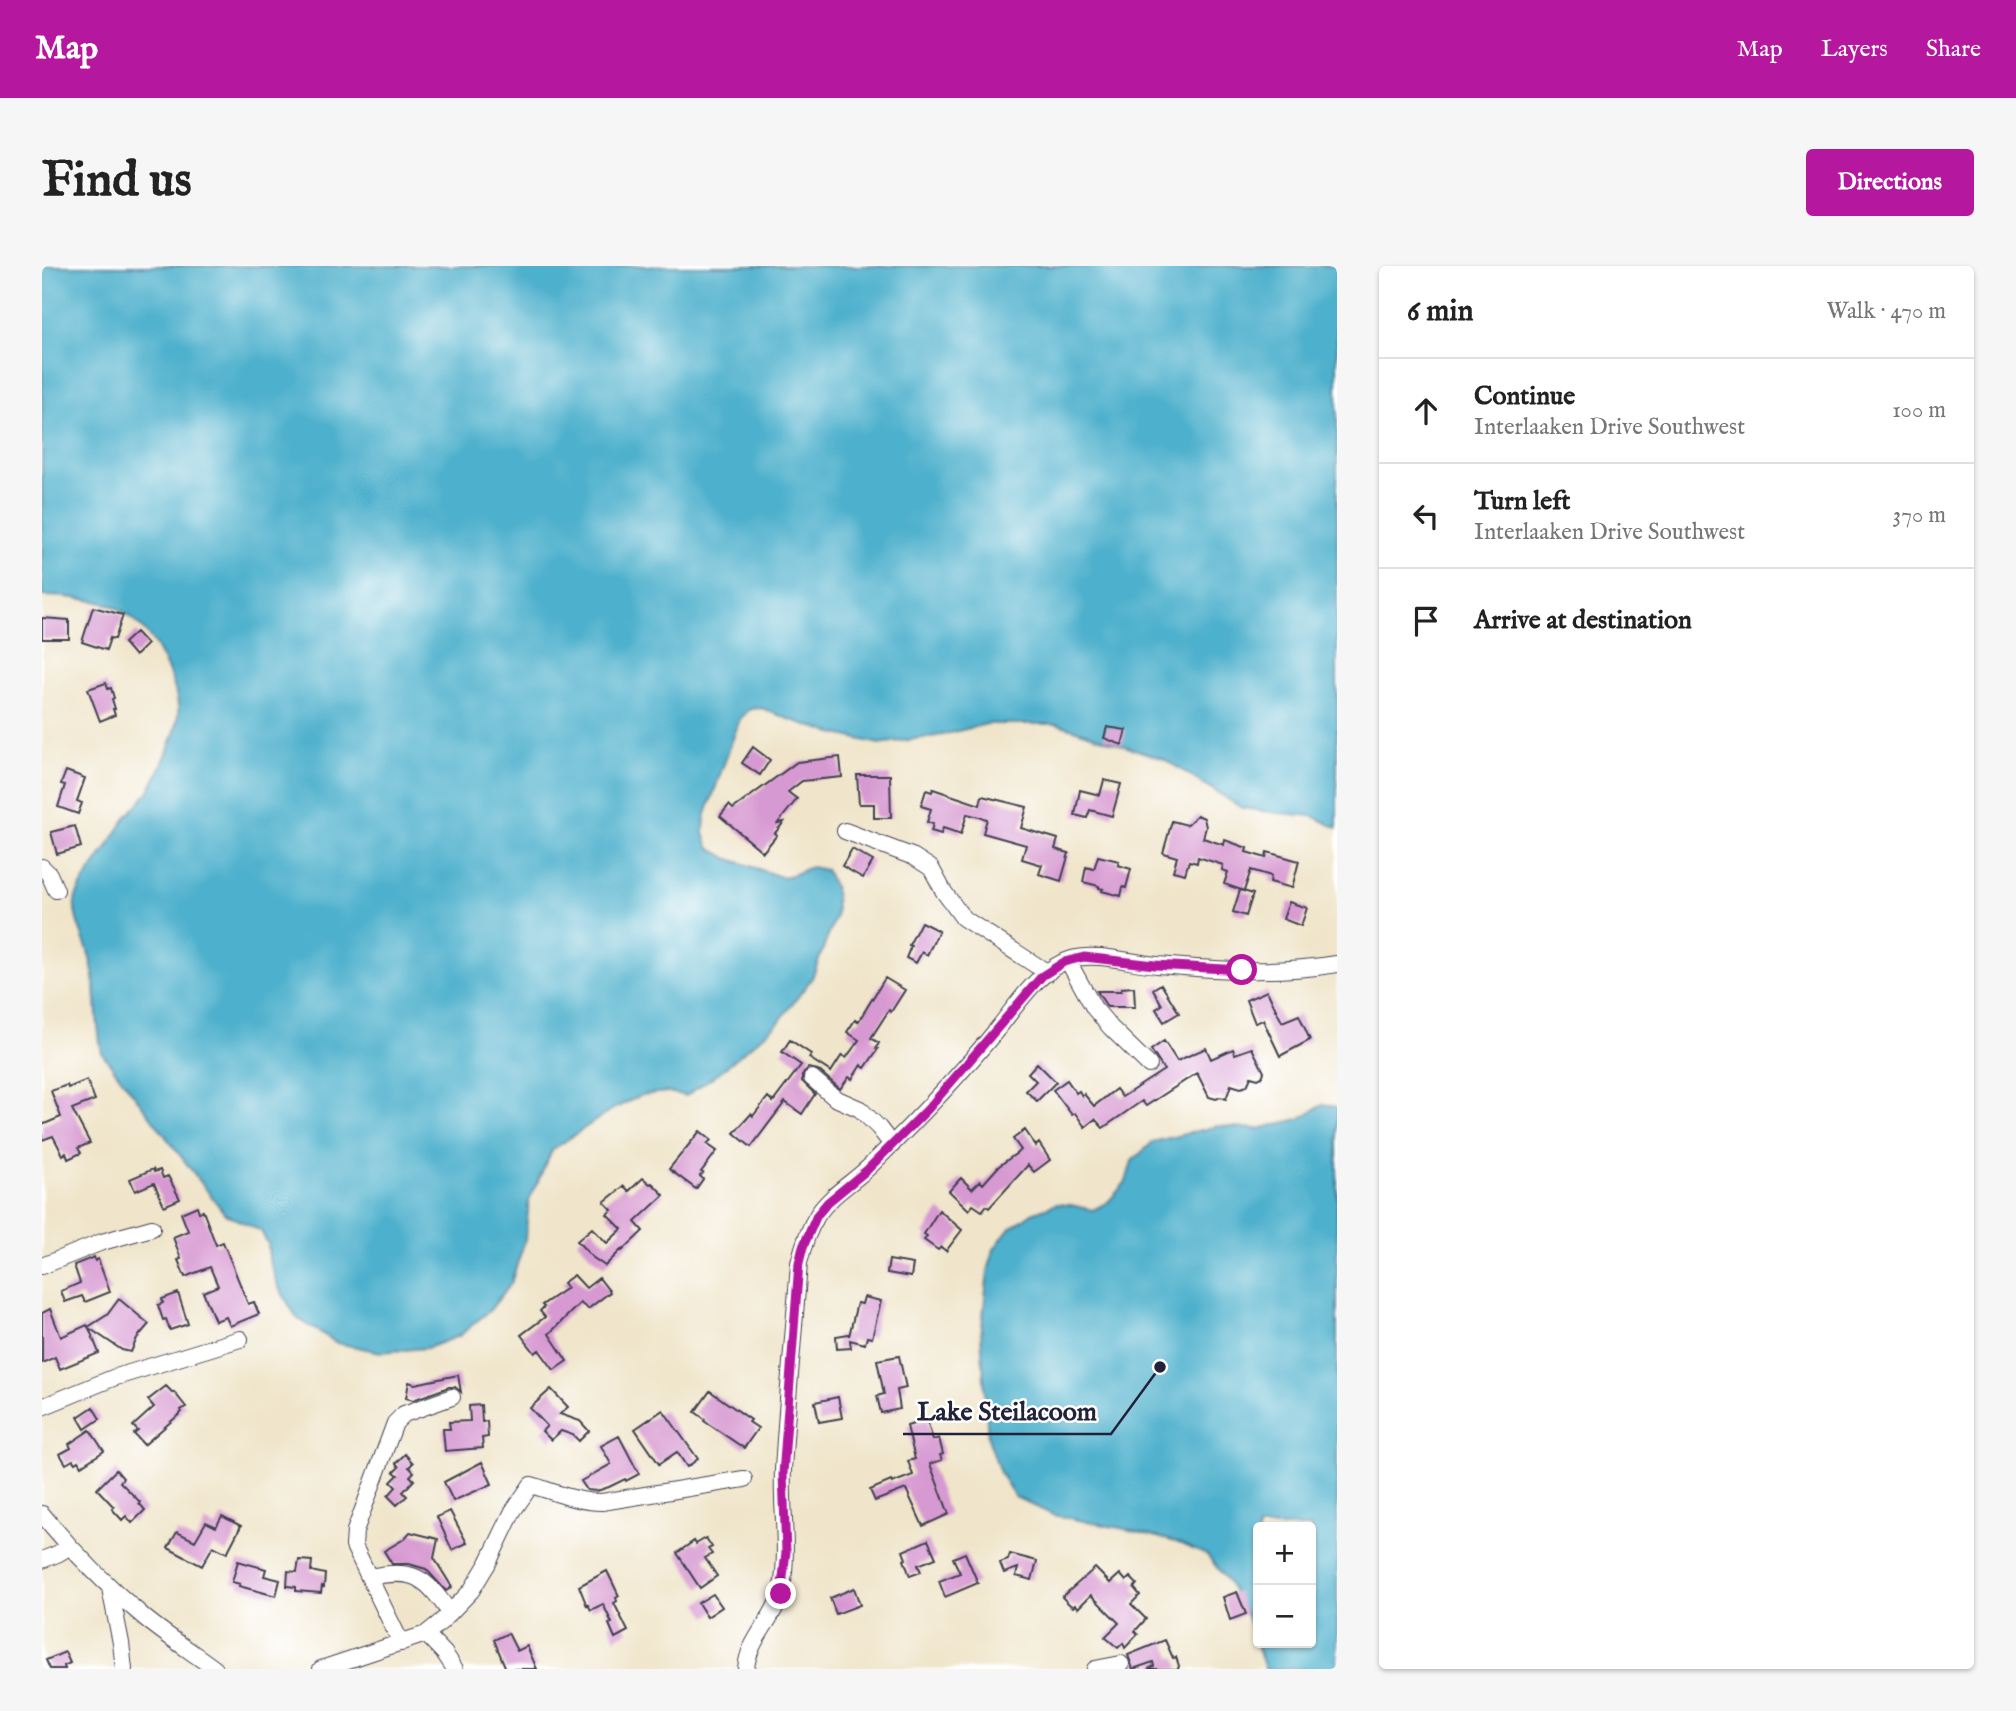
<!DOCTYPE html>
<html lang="en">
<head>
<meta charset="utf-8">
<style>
  :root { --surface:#fff; --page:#f6f6f6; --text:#222; --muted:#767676; --line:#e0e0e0; --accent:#b5179e }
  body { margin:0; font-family:"IM FELL English",serif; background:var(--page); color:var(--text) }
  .controls { position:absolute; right:21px; bottom:21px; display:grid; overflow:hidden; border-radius:7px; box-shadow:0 2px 5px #0004 }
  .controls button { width:63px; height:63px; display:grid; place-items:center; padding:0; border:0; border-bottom:2px solid var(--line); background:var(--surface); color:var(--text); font:35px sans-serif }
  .stop { position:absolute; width:21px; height:21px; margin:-16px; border:5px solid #b5179e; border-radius:50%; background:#fff }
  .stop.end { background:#b5179e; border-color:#fff; box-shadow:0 2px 7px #0008 }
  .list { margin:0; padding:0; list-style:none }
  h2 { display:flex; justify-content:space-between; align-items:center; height:91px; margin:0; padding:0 28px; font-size:30px }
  h2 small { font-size:23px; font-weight:400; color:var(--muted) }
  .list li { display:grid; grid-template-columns:46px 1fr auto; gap:21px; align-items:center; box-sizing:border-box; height:105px; padding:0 28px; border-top:2px solid var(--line) }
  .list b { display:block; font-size:26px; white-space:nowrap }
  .list p { margin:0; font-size:23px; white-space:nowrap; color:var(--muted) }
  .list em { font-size:23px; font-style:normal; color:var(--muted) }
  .icon { flex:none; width:38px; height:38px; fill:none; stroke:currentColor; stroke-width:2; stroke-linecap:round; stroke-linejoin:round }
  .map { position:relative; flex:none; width:1295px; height:1403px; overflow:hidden; border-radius:7px }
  header { display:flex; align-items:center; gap:42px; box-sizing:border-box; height:98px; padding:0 35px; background:var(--accent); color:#fff }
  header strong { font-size:33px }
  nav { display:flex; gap:38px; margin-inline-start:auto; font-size:24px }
  .intro { display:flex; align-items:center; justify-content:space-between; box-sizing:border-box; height:168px; padding:0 42px }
  h1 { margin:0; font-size:49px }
  .button { padding:18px 32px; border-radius:7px; background:var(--accent); color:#fff; font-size:24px; font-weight:700 }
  main { display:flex; gap:42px; padding:0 42px }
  aside { flex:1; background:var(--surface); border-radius:7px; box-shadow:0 2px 5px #0004 }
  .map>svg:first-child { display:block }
  .water { fill:#4db0cc; stroke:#386984; stroke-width:2; fill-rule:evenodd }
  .building { fill:#d799d1 }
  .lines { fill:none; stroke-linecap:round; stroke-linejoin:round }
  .minor-casing { stroke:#413f50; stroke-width:18 }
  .minor { stroke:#fff; stroke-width:16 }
  .route { stroke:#b5179e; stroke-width:9 }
  .leader { fill:none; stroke:#22223b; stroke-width:2.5 }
  .callout-dot { fill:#22223b; stroke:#fff; stroke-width:2.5 }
  .callout-label { font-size:26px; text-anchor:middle; font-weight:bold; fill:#22223b; stroke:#fff; stroke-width:5; stroke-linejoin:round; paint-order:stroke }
</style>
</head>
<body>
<header>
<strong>Map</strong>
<nav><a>Map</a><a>Layers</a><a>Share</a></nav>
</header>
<div class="intro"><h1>Find us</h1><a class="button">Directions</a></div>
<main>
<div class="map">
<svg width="1295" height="1403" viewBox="0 0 1295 1403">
  <rect width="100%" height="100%" fill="#fff"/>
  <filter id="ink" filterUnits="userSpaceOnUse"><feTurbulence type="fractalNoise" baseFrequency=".0143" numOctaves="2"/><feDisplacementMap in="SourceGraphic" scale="14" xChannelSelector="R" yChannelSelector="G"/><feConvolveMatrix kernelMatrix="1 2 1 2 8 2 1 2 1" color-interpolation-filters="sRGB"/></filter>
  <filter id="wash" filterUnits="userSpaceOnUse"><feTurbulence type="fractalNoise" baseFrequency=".00686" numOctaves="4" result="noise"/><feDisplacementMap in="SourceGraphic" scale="28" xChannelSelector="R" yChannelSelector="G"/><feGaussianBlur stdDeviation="1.57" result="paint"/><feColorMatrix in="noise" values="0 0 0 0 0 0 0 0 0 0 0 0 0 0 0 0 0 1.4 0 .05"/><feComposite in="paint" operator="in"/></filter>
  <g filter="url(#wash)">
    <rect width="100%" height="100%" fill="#f0e5ca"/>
    <path class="water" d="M0,0H1295V562L1271,550L1235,547L1200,542L1122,493L1016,458H945L895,470L837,478L787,466L746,453L720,442L708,443L698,453L663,551L662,567L667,581L685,592L742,612L769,601L784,604L793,623L794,649L770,712L737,756L679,805L644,830L625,826L600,829L571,843L510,884L487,935L483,974L469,1017L448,1044L417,1070L385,1082L339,1086L295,1077L255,1052L236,1020L227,994L226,978L219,965L183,948L60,787C52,752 57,717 45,682C41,670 31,650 33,636C34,624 49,605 56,595C66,580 75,565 85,550C92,542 100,534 106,526C116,511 131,474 135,457C140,433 128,407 117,386C108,368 88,346 68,339C51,333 19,330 0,330Z
      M1282,838L1295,842V1403H1223L1203,1345L1183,1312L1165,1289L1134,1276L1088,1264L1011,1249L973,1231L958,1207L946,1172L939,1069L946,1005L952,983L965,965L990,947L1014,938L1029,939L1051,944L1066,936L1084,916L1090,895L1111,876L1175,860L1216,863L1257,853ZM1216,1261H1269V1377H1216Z"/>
    <g id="blocks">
      <path class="building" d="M51,341L81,349L73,373L68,372L64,384L40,376Z
        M0,352L27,354V373H0Z
        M94,366L105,378L93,390L82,377Z
        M64,417L66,423L69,422L72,432L70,433L73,443H71L73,449L58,455L46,423Z
        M1065,461L1084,464L1080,479L1062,472Z
        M711,481L728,494L718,509L700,497Z
        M798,491L800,511L760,515L746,526L755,533L736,557L742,556L733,567L735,569L721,586L678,550L687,539L691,543L755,496Z
        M24,505L43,512L35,535L40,537L36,548L16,541L23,519L19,518Z
        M815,509H848L849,552H832V538H817Z
        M1062,514L1079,518L1070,550L1048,544L1045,552L1033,549L1038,524L1058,529Z
        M891,523L938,539L940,530L985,541L979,562L1016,573L1013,583L1027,587L1019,615L997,608L1000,599L980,593L984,579L941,567L945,553L925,548L919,568L901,562L899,568L889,565L891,558L885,556L889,543L879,540L884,524L890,526Z
        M1155,549L1162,552L1164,561L1161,572L1182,579L1183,574L1205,582L1204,586L1224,592L1225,586L1257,595L1250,622L1228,616L1229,610L1209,604L1202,625L1182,618L1186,606L1180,604L1181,599L1156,591L1155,597L1147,595L1143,608L1131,605L1135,591L1121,587L1130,555L1145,559Z
        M33,560L39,581L15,588L9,566Z
        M810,583L831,595L821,612L800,600Z
        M1056,590L1077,595L1076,599L1089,603L1084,622L1081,621L1079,630L1060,625L1061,623L1057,622V620L1041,616L1044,601L1052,603Z
        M1198,624L1211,628L1204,650L1191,646Z
        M1247,636L1265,642L1259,660L1241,653Z
        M879,656L897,665L885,689L880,686L874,697L864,692L869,680L867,679Z
        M843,712L863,724L849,746L847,744L829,772L837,777L834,782L836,783L823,802L819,799L810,813L807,811L798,823L776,804L766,802L760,809V815L773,828L760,848L743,836L709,881L692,867L709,848L711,850L726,831L731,836L759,799L740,786L748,774L769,788L767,792L789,806L800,789L804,792L817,774L805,766L813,754L816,756Z
        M1119,718L1137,747L1122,756L1114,743L1120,739L1111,723Z
        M1092,721L1093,741H1065L1055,725H1079V722Z
        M1225,725L1240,756L1257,749L1268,774L1238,790L1221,754L1213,757L1204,734Z
        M1122,775L1135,795L1164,782L1169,793L1191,783L1193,788L1210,782L1222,806L1220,811L1216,813L1209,811L1205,820L1199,822L1189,819L1184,833L1179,831L1174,833L1167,831L1155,807L1104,840L1100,835L1061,862L1053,853L1043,861L1033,847L1030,849L1011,824L1025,814L1034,827L1037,825L1040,830L1042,828L1052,840L1074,823L1080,831L1122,804L1109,784Z
        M995,797L1014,816L995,835L984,825L994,815L986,807Z
        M45,814L53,834L30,843L48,877L36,882L39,887L26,893L24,887L21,889L11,870L0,874V859L19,851L9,825L25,819L26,822Z
        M983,864L994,880L997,877L1008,894L992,906L986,899L947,942L944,940L940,945L931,939L927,944L907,925L919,912L930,923L938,915L941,918L957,900L979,884L971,873Z
        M658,865L669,874L665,878L675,885L659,906L661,907L658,910L661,913L654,923L627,903Z
        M111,903L112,906L118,904L121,912L126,910L138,933L122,940L112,917L93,925L88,913Z
        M601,912L608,918L610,917L622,929L593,956L601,965L580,985L579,984L563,1000L550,991L535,975L550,962L565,977L580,963L565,948L570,944L562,936L582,920L587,925Z
        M155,940L157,946L161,945L174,979L181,976L206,1038L212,1036L217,1048L188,1060L184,1051L173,1055L161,1026L176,1020L168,1001L143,1011L136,994L139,993L131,971L146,965L139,947Z
        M897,944L920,964L904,985L899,981L896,984L882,974L885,970L882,968Z
        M52,991L53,995L56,993L68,1026L43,1036L40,1030L23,1036L19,1025L38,1017L32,999Z
        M847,994L871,998L869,1011L845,1007Z
        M532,1009L544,1022L557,1012L568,1026L546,1043L538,1037L507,1068L525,1095L512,1104L497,1084L493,1087L479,1069L503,1051L498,1045L502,1041L500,1039L525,1022L521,1017Z
        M136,1027L146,1058L128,1064L124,1053L121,1054L116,1039L121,1037L120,1033Z
        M822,1031L839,1035L830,1072L825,1071L823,1078L808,1074L809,1082L795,1083L794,1070L807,1068V1070L815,1037L820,1038Z
        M77,1033L107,1058L95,1072L89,1086L80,1084L47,1062L57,1087L18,1103L13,1091L0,1097V1047L8,1043L19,1071L45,1059L46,1061L65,1049Z
        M857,1090L864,1122L855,1124L858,1143L839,1147L835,1130L842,1128L835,1094Z
        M416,1109L419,1126L413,1121H407L371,1134L364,1132L367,1116L373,1118Z
        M124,1120L131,1127L132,1126L144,1141L139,1144L140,1146L102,1179L92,1168L96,1165L91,1160L112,1141L106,1134Z
        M509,1123L526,1141L518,1148L538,1155L547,1165L537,1175L531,1169L519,1165L509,1174L500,1165L505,1160L488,1142Z
        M668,1125L709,1154L707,1156L716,1162L702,1182L662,1155L663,1153L653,1146Z
        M796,1131L800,1152L777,1156L773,1136Z
        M439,1139L440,1156L445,1155L446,1171L440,1172L441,1182L403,1185L401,1163H408L407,1156L428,1155L427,1140Z
        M51,1141L58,1153L43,1163L36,1151Z
        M621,1144L656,1193L645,1201L635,1186L617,1198L593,1163Z
        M885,1154L891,1174L897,1172L901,1188L898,1189L900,1194L888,1198L907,1248L881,1260L864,1223L833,1235L828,1224L849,1215L850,1217L871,1209L866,1195L873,1193L865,1160Z
        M48,1164L62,1185L39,1200L36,1195L33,1197L31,1194L24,1198L18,1188L29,1182L27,1178Z
        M577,1170L597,1208L584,1215L583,1213L567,1221L555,1225L545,1224L539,1215L569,1198L559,1180Z
        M363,1188L371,1197L367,1201L372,1206L368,1210L372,1214L361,1226L365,1230L355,1239L346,1230L354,1221L349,1216L356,1209L352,1206L357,1201L354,1197Z
        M440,1196L450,1218L411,1235L402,1216Z
        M74,1204L81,1212L78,1216L98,1236L97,1237L103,1244L90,1257L84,1250L80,1254L70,1243L72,1241L55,1223Z
        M408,1245L425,1277L410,1284L395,1251Z
        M180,1250L199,1260L185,1287L171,1280L160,1300L126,1282L135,1266L153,1275L164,1256L174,1261Z
        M368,1266L396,1273L392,1292L410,1321L404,1325L384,1303L367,1298H350L342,1285L362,1273Z
        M664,1272L670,1281L666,1283L670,1288L663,1292L675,1310L658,1322L635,1287L652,1275L654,1278Z
        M886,1274L894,1292L876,1299L879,1306L868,1310L862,1294L864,1293L861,1285Z
        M923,1287L936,1317L903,1331L897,1315L918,1307L911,1292Z
        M968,1288L995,1295L990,1314L974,1310L976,1302L962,1307L958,1297L966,1294Z
        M257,1294L270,1295L269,1305L283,1308L282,1321L280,1320L279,1327L254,1325V1321L245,1320L246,1305L255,1306Z
        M196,1295L224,1303L222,1310L238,1314L234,1330L197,1320L198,1318L190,1316Z
        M1053,1302L1068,1317L1078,1308L1084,1315L1088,1311L1095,1318L1092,1322L1098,1329L1089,1338L1104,1353L1093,1365L1096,1368L1083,1382L1081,1377L1076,1382L1063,1371L1077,1357L1049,1329L1036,1342L1033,1339L1031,1341L1027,1338L1020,1331Z
        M565,1305L577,1330L574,1332L575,1335L572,1337L586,1365L573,1372L567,1358L570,1357L561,1338L549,1344L546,1339L545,1340L537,1320Z
        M812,1322L818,1339L794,1348L788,1332Z
        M1195,1326L1204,1348L1188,1354L1181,1331Z
        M671,1328L680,1341L665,1351L656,1337Z
        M466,1367L475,1385L485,1380L495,1403H464L452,1374Z
        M1123,1374L1131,1392L1134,1391L1137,1400L1136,1403H1106L1112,1400L1111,1396L1091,1403L1086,1389Z
        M23,1386L28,1397L22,1400L23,1403H8L4,1394Z"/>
    </g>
  </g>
  <g filter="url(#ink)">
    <use href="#blocks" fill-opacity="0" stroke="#413f50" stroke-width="2"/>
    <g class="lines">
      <g class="minor-casing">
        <path id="minor" d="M803,565L872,591L889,602L902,626L921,652L1006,707
          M0,601L7,608L14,624
          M1026,695L1052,742L1069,762L1107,799
          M770,812L793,832L818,843L837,862L850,879
          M0,1000L60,976L110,962
          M0,1141L71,1112L198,1073
          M0,1248C31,1286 65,1320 103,1352C125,1370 150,1386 173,1403
          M0,1294L15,1288L27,1281
          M327,1311C373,1302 383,1311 408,1347
          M68,1322L79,1377L82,1403
          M384,1368L403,1388L413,1403
          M359,1377L312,1280L313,1265L353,1157L362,1148L410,1131
          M279,1403L384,1368L400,1355L429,1325L446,1297L471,1245L489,1219C513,1226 534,1236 560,1236L702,1213
          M704,1403C706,1372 735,1352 740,1321C747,1282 739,1243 741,1204C745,1135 752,1066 757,997C761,980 767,962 776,948C790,927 814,915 831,897C875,854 918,809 957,761C977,736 998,702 1030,693C1055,686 1089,697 1115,699C1175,704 1235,708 1295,698
          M1053,1403L1079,1398"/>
      </g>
      <use href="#minor" class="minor"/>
    </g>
  </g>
  <g class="lines" filter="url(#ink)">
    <path class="route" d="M739,1328L744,1286L741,1208L757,997L761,981L775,949L786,936L825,904L886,843L1000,710L1022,696L1042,691L1113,699L1200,704"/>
  </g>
  <path class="leader" d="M1118 1101L1069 1168H861"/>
  <circle class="callout-dot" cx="1118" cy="1101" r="7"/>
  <g class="callout-label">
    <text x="965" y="1154">Lake Steilacoom</text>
  </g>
</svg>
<div class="controls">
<button>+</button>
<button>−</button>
</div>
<div class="stop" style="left:1200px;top:704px"></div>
<div class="stop end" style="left:739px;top:1328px"></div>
</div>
<aside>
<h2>6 min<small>Walk · 470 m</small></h2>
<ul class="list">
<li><svg class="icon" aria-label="ahead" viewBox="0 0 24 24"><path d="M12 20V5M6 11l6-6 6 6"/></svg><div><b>Continue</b><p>Interlaaken Drive Southwest</p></div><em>100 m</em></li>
<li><svg class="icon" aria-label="left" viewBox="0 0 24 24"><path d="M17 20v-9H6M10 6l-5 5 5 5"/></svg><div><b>Turn left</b><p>Interlaaken Drive Southwest</p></div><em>370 m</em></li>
<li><svg class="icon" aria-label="arrive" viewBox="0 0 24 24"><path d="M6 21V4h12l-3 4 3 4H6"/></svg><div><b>Arrive at destination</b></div></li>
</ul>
</aside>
</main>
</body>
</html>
